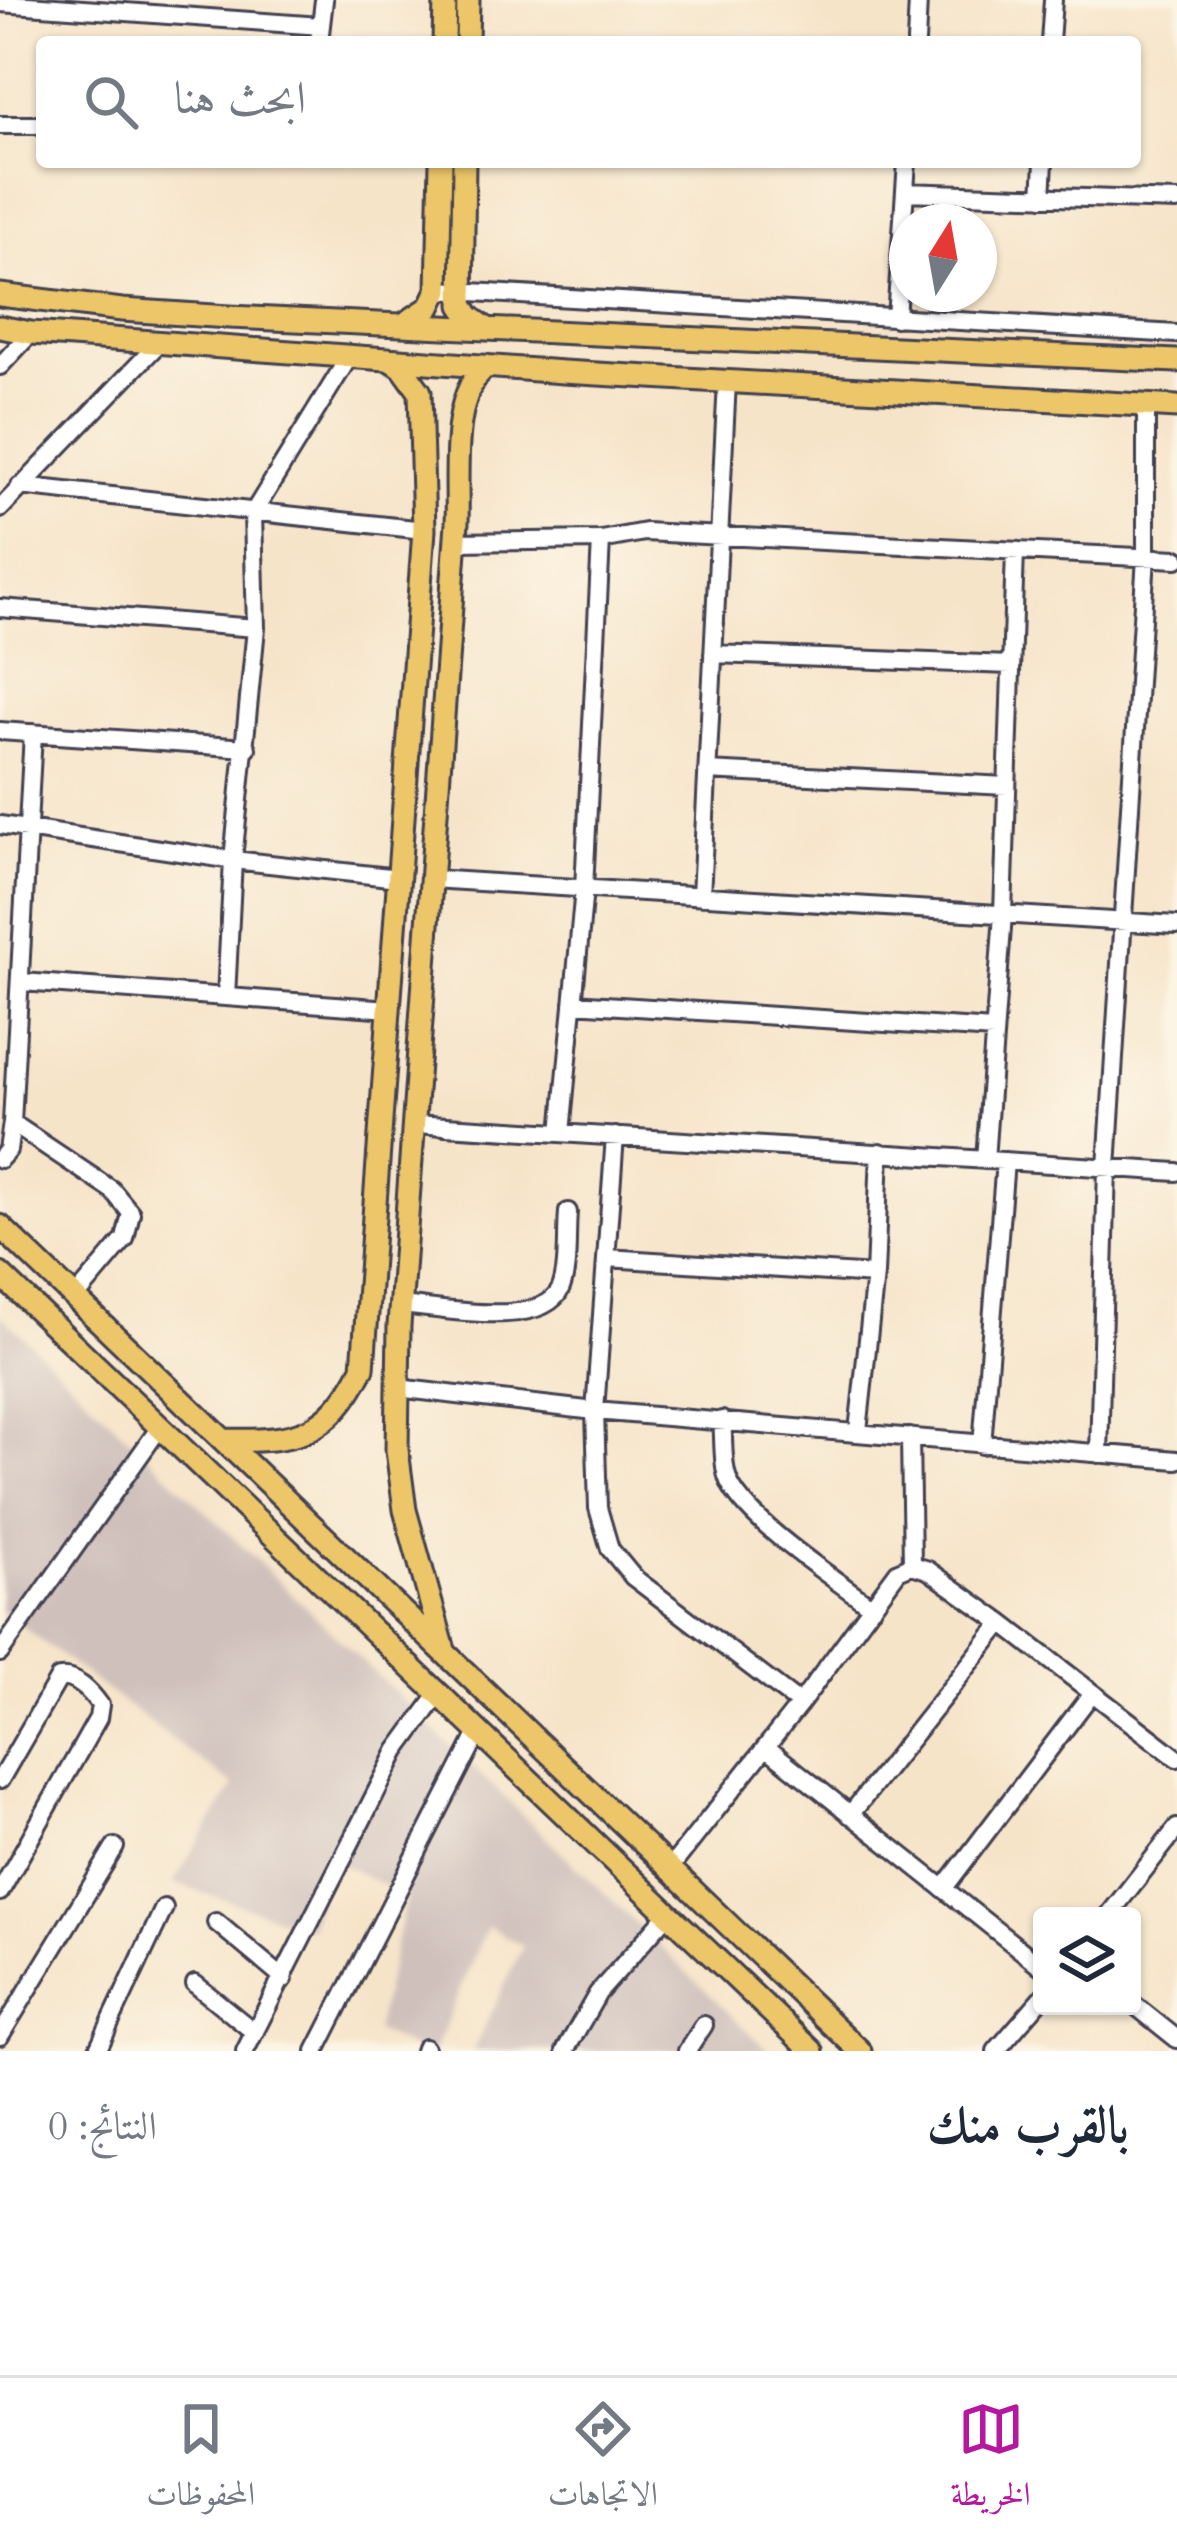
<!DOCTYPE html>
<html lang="ar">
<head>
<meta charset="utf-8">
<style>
  :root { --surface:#fff; --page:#f6f6f7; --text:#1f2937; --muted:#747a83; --line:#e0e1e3; --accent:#b5179e }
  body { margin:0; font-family:Cardo,Amiri,serif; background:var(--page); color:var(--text); direction:rtl }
  .controls { position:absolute; right:36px; bottom:36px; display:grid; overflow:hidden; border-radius:12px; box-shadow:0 3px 9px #0004 }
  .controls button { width:108px; height:108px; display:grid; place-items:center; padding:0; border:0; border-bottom:3px solid var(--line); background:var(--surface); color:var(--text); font:60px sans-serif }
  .compass { position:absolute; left:889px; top:204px; width:108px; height:108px; border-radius:50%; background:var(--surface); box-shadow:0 3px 9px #0004; rotate:11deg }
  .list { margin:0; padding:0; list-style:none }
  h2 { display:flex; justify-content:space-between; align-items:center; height:156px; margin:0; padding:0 48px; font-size:51px }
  h2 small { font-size:39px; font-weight:400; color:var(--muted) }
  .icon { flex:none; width:66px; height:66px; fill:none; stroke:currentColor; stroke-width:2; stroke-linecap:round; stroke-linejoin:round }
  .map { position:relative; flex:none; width:1177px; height:2051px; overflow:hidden; direction:ltr }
  .search { position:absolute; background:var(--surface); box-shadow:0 3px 9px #0004; left:36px; right:36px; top:36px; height:132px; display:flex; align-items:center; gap:30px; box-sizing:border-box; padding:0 42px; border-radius:12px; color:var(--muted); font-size:45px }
  .sheet { height:324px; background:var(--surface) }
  nav { display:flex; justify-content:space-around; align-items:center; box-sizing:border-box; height:168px; border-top:3px solid var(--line); background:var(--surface); font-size:33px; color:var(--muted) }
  nav a { display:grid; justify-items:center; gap:6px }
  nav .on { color:var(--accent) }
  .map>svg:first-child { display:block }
  .industrial { fill:#cfc0bb }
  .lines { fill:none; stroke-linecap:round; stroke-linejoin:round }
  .minor-casing { stroke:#423f50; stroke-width:22 }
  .major-casing { stroke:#423f50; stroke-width:27 }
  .minor { stroke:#fff; stroke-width:16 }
  .major { stroke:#ecc669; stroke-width:21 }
</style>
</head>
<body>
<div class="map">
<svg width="1177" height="2051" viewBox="0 0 1177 2051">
  <rect width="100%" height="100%" fill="#fcf5e5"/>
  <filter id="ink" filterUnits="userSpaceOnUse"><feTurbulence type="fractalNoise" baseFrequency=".00833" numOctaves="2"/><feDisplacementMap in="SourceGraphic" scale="24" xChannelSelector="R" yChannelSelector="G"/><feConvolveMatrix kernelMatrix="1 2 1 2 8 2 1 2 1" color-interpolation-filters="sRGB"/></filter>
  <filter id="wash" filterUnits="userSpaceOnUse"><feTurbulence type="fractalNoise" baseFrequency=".004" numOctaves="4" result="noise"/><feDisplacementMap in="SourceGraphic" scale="48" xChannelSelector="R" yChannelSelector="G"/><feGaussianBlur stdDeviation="2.7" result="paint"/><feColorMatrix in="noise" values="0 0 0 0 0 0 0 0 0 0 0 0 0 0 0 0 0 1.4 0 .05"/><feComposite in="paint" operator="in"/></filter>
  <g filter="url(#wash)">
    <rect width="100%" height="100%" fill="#f6e4c9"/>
    <path class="industrial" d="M0,1314L769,2051H473L523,1946L487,1926L434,2051H418L375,2031L407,1896L330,1859L310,1928L173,1883L234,1786L0,1610Z"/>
  </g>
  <g filter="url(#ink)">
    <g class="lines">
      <g class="minor-casing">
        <path id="minor" d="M0,3L321,26
          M319,42L324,0
          M916,42L918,0
          M1050,42L1053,0
          M0,125H42
          M905,192L1177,201
          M1042,197L1044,162
          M438,290L1177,334
          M896,318L907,162
          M0,366L31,333
          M20,486L424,530
          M0,509L159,343
          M456,542L601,540L645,532L1177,559
          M0,608L256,628
          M713,654L1011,665
          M0,731L247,748
          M707,771L1007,786
          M0,825L233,860L399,878
          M431,879L1177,925
          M701,896L727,381
          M22,982L390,1009
          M226,997L233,860L256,628L253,513L349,357
          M573,1003L994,1030
          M12,1123L112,1190L131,1213L125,1239L77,1296
          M414,1124L1177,1172
          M561,1133L584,889L601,540
          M615,1136L595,1411L598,1508L610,1549L633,1577L800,1704
          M0,1159L8,1150L12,1123L33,733
          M985,1160L1003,914L1015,551
          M607,1258L875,1275
          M400,1305C440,1308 543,1330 561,1288C569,1267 566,1234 568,1212
          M397,1388L595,1411L1177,1460
          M722,1420C724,1438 722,1460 727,1476C738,1516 837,1580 872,1607
          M858,1431L875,1275L880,1152
          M910,1437L912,1565
          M982,1445L1005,1161
          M1099,1454L1107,1167L1146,557V405
          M0,1653L160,1427
          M766,1747L1042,1967
          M0,1780L59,1678C75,1675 91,1692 100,1705L98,1718L0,1892
          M850,1815L1002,1623
          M670,1868L800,1704L898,1571L912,1565L928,1570L1002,1623L1177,1758
          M944,1888L1092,1693
          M1108,1916L1177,1828
          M216,1922L284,1979
          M195,1984L254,2032
          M1132,2003L1177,2039
          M0,2036L115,1847
          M97,2051L164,1908
          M245,2051L397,1751L438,1695
          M316,2051L478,1733
          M424,2051L425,2048
          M565,2051L598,1993L668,1914
          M687,2051L704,2025
          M996,2051L1042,1998"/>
      </g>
      <g class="major-casing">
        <path id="major" d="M444,42L445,0
          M467,42L468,0
          M464,162L462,305L470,317L486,328
          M0,295L122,310L229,317L1177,361
          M404,324L430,307L438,290L441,162
          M0,327L31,333L563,372L1177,407
          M0,1226L860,2051
          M0,1274L812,2051
          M226,1440C297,1442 329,1435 363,1368L424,530L420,392L402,367L388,359
          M444,1650L405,1510L397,1450L399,1326L457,523C459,480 448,394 487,366"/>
      </g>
      <use href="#minor" class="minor"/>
      <use href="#major" class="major"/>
    </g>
  </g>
</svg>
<div class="controls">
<button><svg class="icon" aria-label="layers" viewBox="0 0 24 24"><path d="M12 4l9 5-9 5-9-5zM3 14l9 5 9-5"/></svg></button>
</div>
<svg class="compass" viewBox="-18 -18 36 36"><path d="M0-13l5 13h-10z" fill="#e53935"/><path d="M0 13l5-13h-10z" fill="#747a83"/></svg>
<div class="search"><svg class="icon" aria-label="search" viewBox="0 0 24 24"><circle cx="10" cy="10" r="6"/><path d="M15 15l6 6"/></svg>ابحث هنا</div>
</div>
<section class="sheet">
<h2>بالقرب منك<small>النتائج: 0</small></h2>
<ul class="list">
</ul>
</section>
<nav>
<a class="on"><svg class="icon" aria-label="map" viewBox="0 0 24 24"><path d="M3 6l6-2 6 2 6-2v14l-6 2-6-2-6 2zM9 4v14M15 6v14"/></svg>الخريطة</a>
<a><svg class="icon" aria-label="directions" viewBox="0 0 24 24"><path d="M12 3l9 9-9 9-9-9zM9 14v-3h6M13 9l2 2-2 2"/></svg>الاتجاهات</a>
<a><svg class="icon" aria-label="saved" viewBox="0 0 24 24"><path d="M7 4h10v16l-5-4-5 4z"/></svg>المحفوظات</a>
</nav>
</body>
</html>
